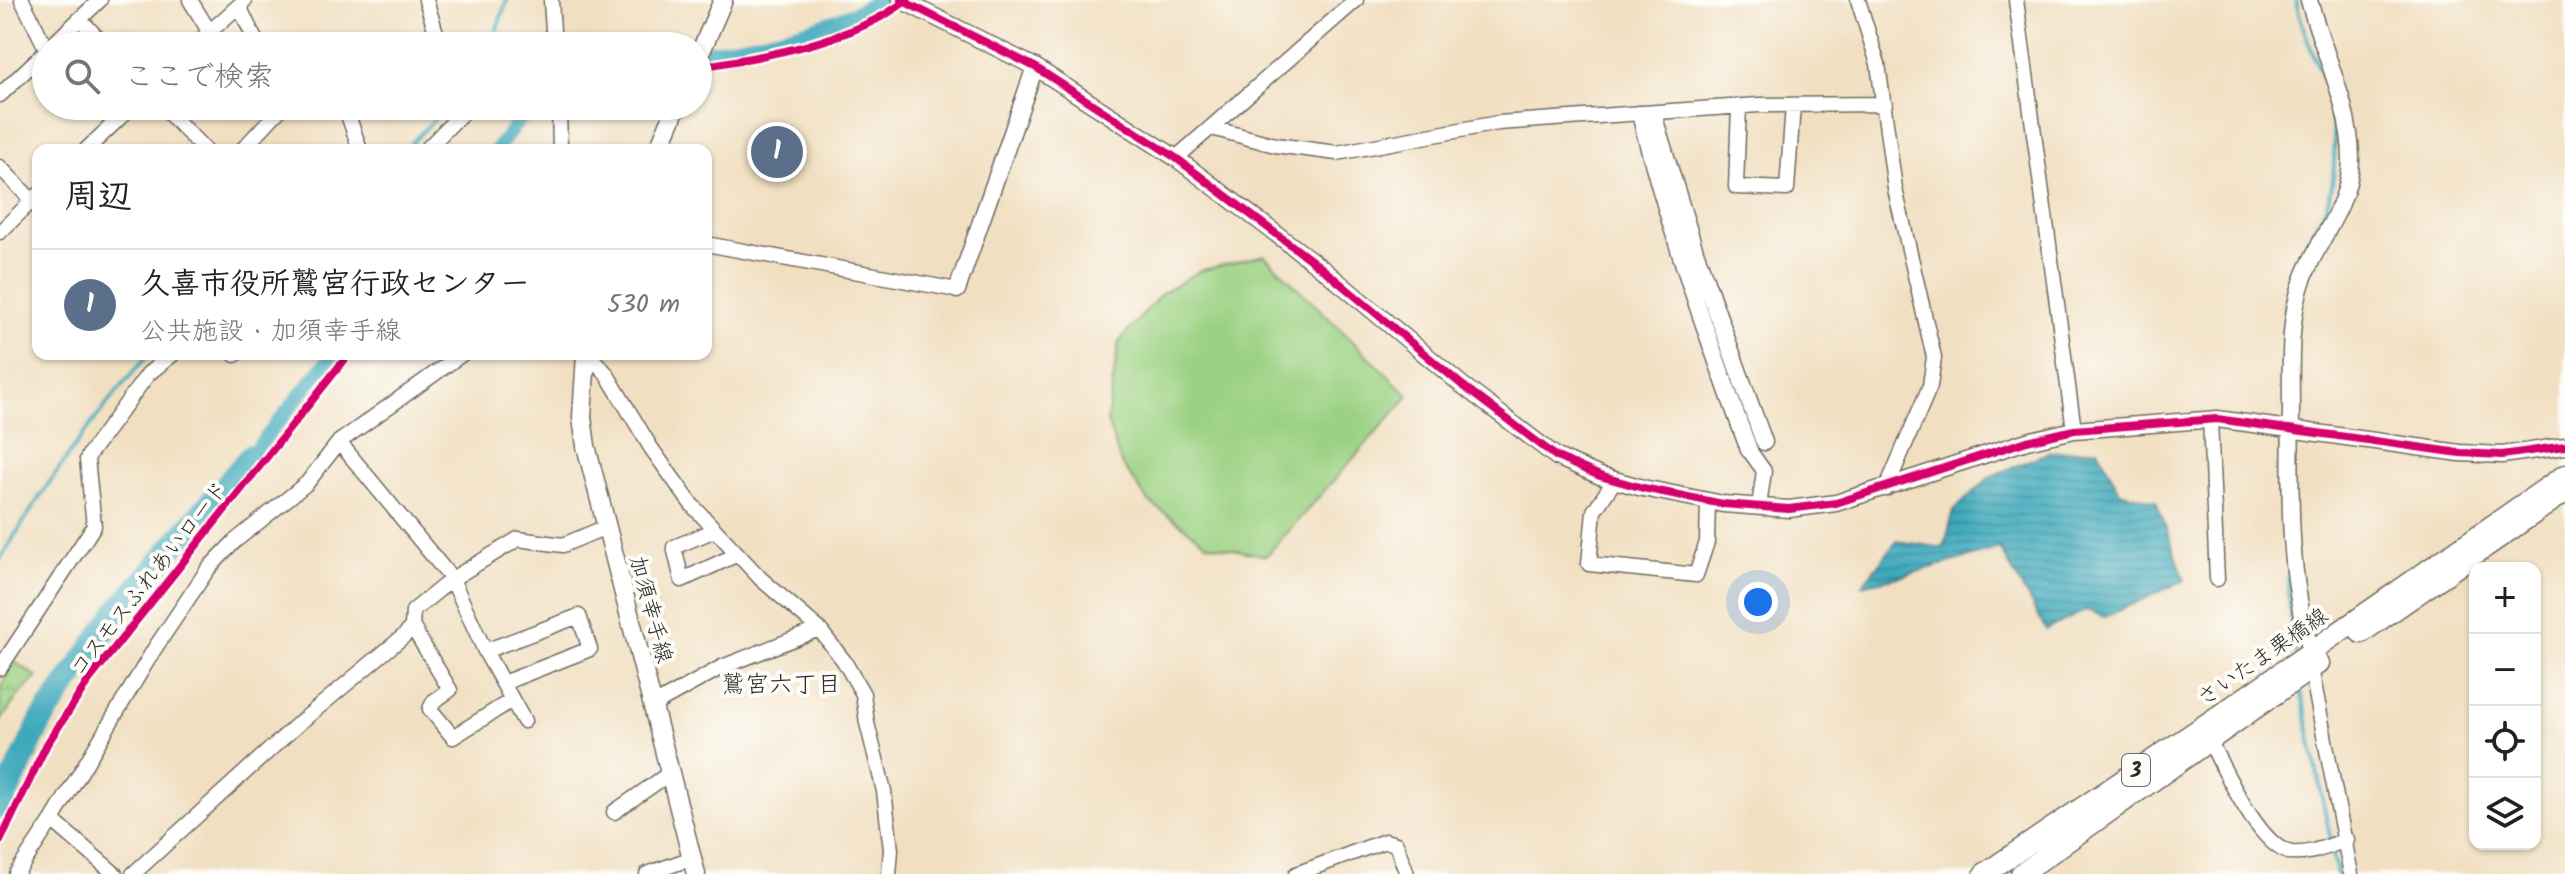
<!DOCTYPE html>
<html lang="ja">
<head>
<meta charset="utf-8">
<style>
  :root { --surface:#fff; --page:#f6f6f6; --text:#222; --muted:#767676; --line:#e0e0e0; --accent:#0f766e }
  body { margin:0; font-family:Kalam,"Klee One",sans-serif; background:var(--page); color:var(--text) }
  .controls { position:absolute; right:24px; bottom:24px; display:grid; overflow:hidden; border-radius:16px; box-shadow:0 2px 6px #0004 }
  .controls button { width:72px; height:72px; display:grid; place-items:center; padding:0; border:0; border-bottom:2px solid var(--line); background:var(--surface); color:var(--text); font:40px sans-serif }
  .you { position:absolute; left:1758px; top:602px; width:28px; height:28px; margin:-20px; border:6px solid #fff; border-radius:50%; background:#1a73e8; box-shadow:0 0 0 12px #1a73e833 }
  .badge { display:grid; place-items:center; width:52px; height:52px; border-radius:50%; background:var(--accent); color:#fff; font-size:26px; font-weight:700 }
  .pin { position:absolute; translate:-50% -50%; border:4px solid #fff; box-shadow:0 2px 8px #0006 }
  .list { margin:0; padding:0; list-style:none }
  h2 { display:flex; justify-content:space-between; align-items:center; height:104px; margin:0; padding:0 32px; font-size:34px }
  h2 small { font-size:26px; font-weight:400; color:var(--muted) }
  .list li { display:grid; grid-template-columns:52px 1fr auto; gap:24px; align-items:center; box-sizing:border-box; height:112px; padding:0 32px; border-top:2px solid var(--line) }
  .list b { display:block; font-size:30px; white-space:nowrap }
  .list p { margin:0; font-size:26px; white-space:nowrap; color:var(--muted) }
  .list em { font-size:26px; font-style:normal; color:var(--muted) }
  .icon { flex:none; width:44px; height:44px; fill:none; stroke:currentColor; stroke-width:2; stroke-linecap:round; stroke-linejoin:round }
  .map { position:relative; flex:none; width:2565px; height:874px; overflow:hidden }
  .search { position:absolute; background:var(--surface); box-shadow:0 2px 6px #0004; left:32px; top:32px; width:680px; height:88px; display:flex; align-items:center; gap:20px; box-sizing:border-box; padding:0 28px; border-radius:44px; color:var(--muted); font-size:30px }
  .panel { position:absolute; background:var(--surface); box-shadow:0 2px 6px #0004; left:32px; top:144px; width:680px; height:216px; border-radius:16px }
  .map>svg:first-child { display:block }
  .grass { fill:url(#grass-tufts); stroke:#637e56; stroke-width:2 }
  .garden { fill:#9bd182; stroke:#637e56; stroke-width:2 }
  .water { fill:url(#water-rules); stroke:#346a74; stroke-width:2 }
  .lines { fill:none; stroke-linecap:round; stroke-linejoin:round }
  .stream { stroke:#3ca9bc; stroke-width:4 }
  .canal { stroke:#3ca9bc; stroke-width:14 }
  .river { stroke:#3ca9bc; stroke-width:24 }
  .minor-casing { stroke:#706a60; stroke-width:17 }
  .tertiary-casing { stroke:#706a60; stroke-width:19 }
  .secondary-casing { stroke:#706a60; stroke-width:21 }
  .primary-casing { stroke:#706a60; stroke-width:23 }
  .minor { stroke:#fff; stroke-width:14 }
  .tertiary { stroke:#fff; stroke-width:16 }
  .secondary { stroke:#fff; stroke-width:18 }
  .primary { stroke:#fff; stroke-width:20 }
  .cycleway-casing { stroke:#fdfcf7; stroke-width:13 }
  .cycleway { stroke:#d6006c; stroke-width:8 }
  .labels { text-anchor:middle; stroke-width:8; stroke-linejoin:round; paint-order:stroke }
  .shield { fill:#fdfcf7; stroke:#6a6a68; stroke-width:2 }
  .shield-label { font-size:20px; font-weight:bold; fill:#2b2b2b }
  .street-label { font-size:22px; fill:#2b2b2b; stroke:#fdfcf7 }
  .neighbourhood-label { font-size:24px; fill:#2b2b2b; stroke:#fdfcf7 }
</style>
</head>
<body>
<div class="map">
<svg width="2565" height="874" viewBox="0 0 2565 874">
  <defs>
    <pattern id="grass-tufts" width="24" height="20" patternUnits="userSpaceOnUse" patternTransform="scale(2)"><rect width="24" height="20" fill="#9bd182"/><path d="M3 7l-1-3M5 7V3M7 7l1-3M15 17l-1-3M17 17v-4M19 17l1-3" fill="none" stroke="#7faa6b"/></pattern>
    <pattern id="water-rules" width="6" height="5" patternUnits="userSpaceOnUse" patternTransform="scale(2)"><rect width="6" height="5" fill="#3ca9bc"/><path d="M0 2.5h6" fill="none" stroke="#338a99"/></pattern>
  </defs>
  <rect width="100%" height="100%" fill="#fdfcf7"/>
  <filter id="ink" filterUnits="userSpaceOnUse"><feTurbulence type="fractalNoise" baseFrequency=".0125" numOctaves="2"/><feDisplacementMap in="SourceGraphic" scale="16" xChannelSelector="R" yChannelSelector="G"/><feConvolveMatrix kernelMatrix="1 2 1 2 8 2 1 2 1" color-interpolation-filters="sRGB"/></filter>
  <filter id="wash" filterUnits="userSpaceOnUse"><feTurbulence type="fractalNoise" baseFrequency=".006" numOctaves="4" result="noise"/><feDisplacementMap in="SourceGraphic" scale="32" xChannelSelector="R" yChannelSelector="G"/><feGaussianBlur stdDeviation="1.8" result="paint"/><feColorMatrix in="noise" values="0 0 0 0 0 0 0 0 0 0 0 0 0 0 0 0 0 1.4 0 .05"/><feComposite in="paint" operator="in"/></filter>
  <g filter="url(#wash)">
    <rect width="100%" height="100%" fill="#f1dfc1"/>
    <path class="grass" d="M15,662L37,677L17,697L1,721C0,701 0,674 15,662Z"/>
    <path class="garden" d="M1264,255L1409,396L1266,556L1208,544L1148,501L1120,461L1107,421L1119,342L1161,294L1199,271Z"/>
    <path class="water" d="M2098,449L2120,492L2156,501L2185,580L2105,617L2086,610L2046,630L2000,548L1899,577L1862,585L1897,541L1944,548L1954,510L1991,476L2049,452Z"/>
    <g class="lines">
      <path class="stream" d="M491,46L507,0
        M405,150L447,106
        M2284,342C2285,314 2285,282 2298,257C2309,235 2329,210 2332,185C2336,159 2335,131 2330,105C2323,69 2302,36 2296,0
        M0,559C45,487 92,417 149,354
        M2288,578L2290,614L2296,653
        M2300,686L2331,842
        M2332,850L2337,874"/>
      <path class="canal" d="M698,53C762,42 822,32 879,0
        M496,150L531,106
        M251,456L333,354"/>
      <path class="river" d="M0,807L41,721L120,608L251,456"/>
    </g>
  </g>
  <g filter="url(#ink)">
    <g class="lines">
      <g class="minor-casing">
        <path id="minor" d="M22,0L46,48
          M190,0L209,31
          M426,0L440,46
          M551,0L554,46
          M1858,0L1878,64L1895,189L1934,357L1930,386L1886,489
          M2016,0L2074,430
          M239,6L258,46
          M80,19L105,46
          M51,46L100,0
          M194,46L245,0
          M0,95L46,51
          M162,106L205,150
          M345,106L360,150
          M559,106L560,150
          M1739,106L1736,187L1787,189L1793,105
          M1212,128L1275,145L1337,153L1498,123L1759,105L1885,104
          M86,150L132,106
          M242,150L283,106
          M426,150L469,106
          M1176,158L1356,0
          M0,167L38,207
          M0,232L38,195
          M706,244L957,290
          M235,354V355
          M588,354L606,373L651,448L692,505L761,579L819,629L844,661L863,694L867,723L884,791L891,850L889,874
          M2210,420L2217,579
          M339,442L452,579L485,651L524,721
          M1749,450L1764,471L1759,506
          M1615,480L1594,511L1589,564L1696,575L1707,542L1708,501
          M715,530L674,547L682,580L738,554
          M412,626L450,690L434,701L430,709L453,737L512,700
          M485,651L579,616L590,649L503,683
          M0,668L94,526L87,459L90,453L148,374L173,354
          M2311,668L2351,874
          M652,706L722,667L819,629
          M2209,740C2224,768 2259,848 2292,853C2310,855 2330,845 2347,840
          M614,812L670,773
          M52,820L115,874
          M16,874L52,820L155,648L208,569L235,541L307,483L339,442L462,354
          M133,874L297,725L405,635L412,626L413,611L452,579L518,539L563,545L606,527
          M647,874L692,858
          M1296,874L1385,841L1396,844L1407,874"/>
      </g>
      <g class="tertiary-casing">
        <path id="tertiary" d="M901,0L1035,67L1176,158L1324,270L1462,385L1557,457L1600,476L1643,488L1723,504L1789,509L1836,503L2027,441L2074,430L2217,419L2460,453L2502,455L2565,446
          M2309,0C2322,50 2351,106 2351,159C2351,205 2316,241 2302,282C2288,322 2291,368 2291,409C2290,490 2287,573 2311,651
          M1640,114C1669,229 1708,339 1749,450
          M1653,114L1696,254L1764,442
          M957,290L1035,67"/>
      </g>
      <g class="secondary-casing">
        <path id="secondary" d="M698,58L723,0
          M658,150L677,106
          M586,354L582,417L586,446L696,874"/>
      </g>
      <g class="primary-casing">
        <path id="primary" d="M2361,633L2565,492
          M1984,874L2221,714L2565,475
          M2021,874L2319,663"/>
      </g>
      <use href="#minor" class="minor"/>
      <use href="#tertiary" class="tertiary"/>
      <use href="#secondary" class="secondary"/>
      <use href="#primary" class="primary"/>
      <g class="cycleway-casing">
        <path id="cycleway" d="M901,0L1035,67L1176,158L1324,270L1462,385L1557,457L1600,476L1643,488L1723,504L1789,509L1836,503L2027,441L2074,430L2217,419L2460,453L2502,455L2565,446
          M698,67C763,57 853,42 907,0
          M0,841L47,744L89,680L349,354"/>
      </g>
      <use href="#cycleway" class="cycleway"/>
    </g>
  </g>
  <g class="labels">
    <rect class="shield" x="2122" y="754" width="28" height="32" rx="6"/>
    <g class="shield-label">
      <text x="2136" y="777">3</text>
    </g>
    <g class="street-label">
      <text transform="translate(148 578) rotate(-52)" y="8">コスモスふれあいロード</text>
      <text transform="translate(652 609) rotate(75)" y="8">加須幸手線</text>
      <text transform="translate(2262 656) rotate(-35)" y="8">さいたま栗橋線</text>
    </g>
    <g class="neighbourhood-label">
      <text x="781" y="692">鷲宮六丁目</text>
    </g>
  </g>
</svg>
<div class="controls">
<button>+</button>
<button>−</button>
<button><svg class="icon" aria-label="locate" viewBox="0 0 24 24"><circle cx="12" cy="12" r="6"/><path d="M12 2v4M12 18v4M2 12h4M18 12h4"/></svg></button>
<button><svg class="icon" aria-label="layers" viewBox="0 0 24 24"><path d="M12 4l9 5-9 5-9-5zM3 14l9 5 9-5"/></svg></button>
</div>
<div class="you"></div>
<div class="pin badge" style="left:777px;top:152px;background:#5c6f8a">1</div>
<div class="search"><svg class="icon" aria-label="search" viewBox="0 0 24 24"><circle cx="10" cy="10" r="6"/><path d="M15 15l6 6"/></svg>ここで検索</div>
<section class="panel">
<h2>周辺<small></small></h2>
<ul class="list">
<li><span class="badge" style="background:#5c6f8a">1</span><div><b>久喜市役所鷲宮行政センター</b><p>公共施設 · 加須幸手線</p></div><em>530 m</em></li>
</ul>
</section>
</div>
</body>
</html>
